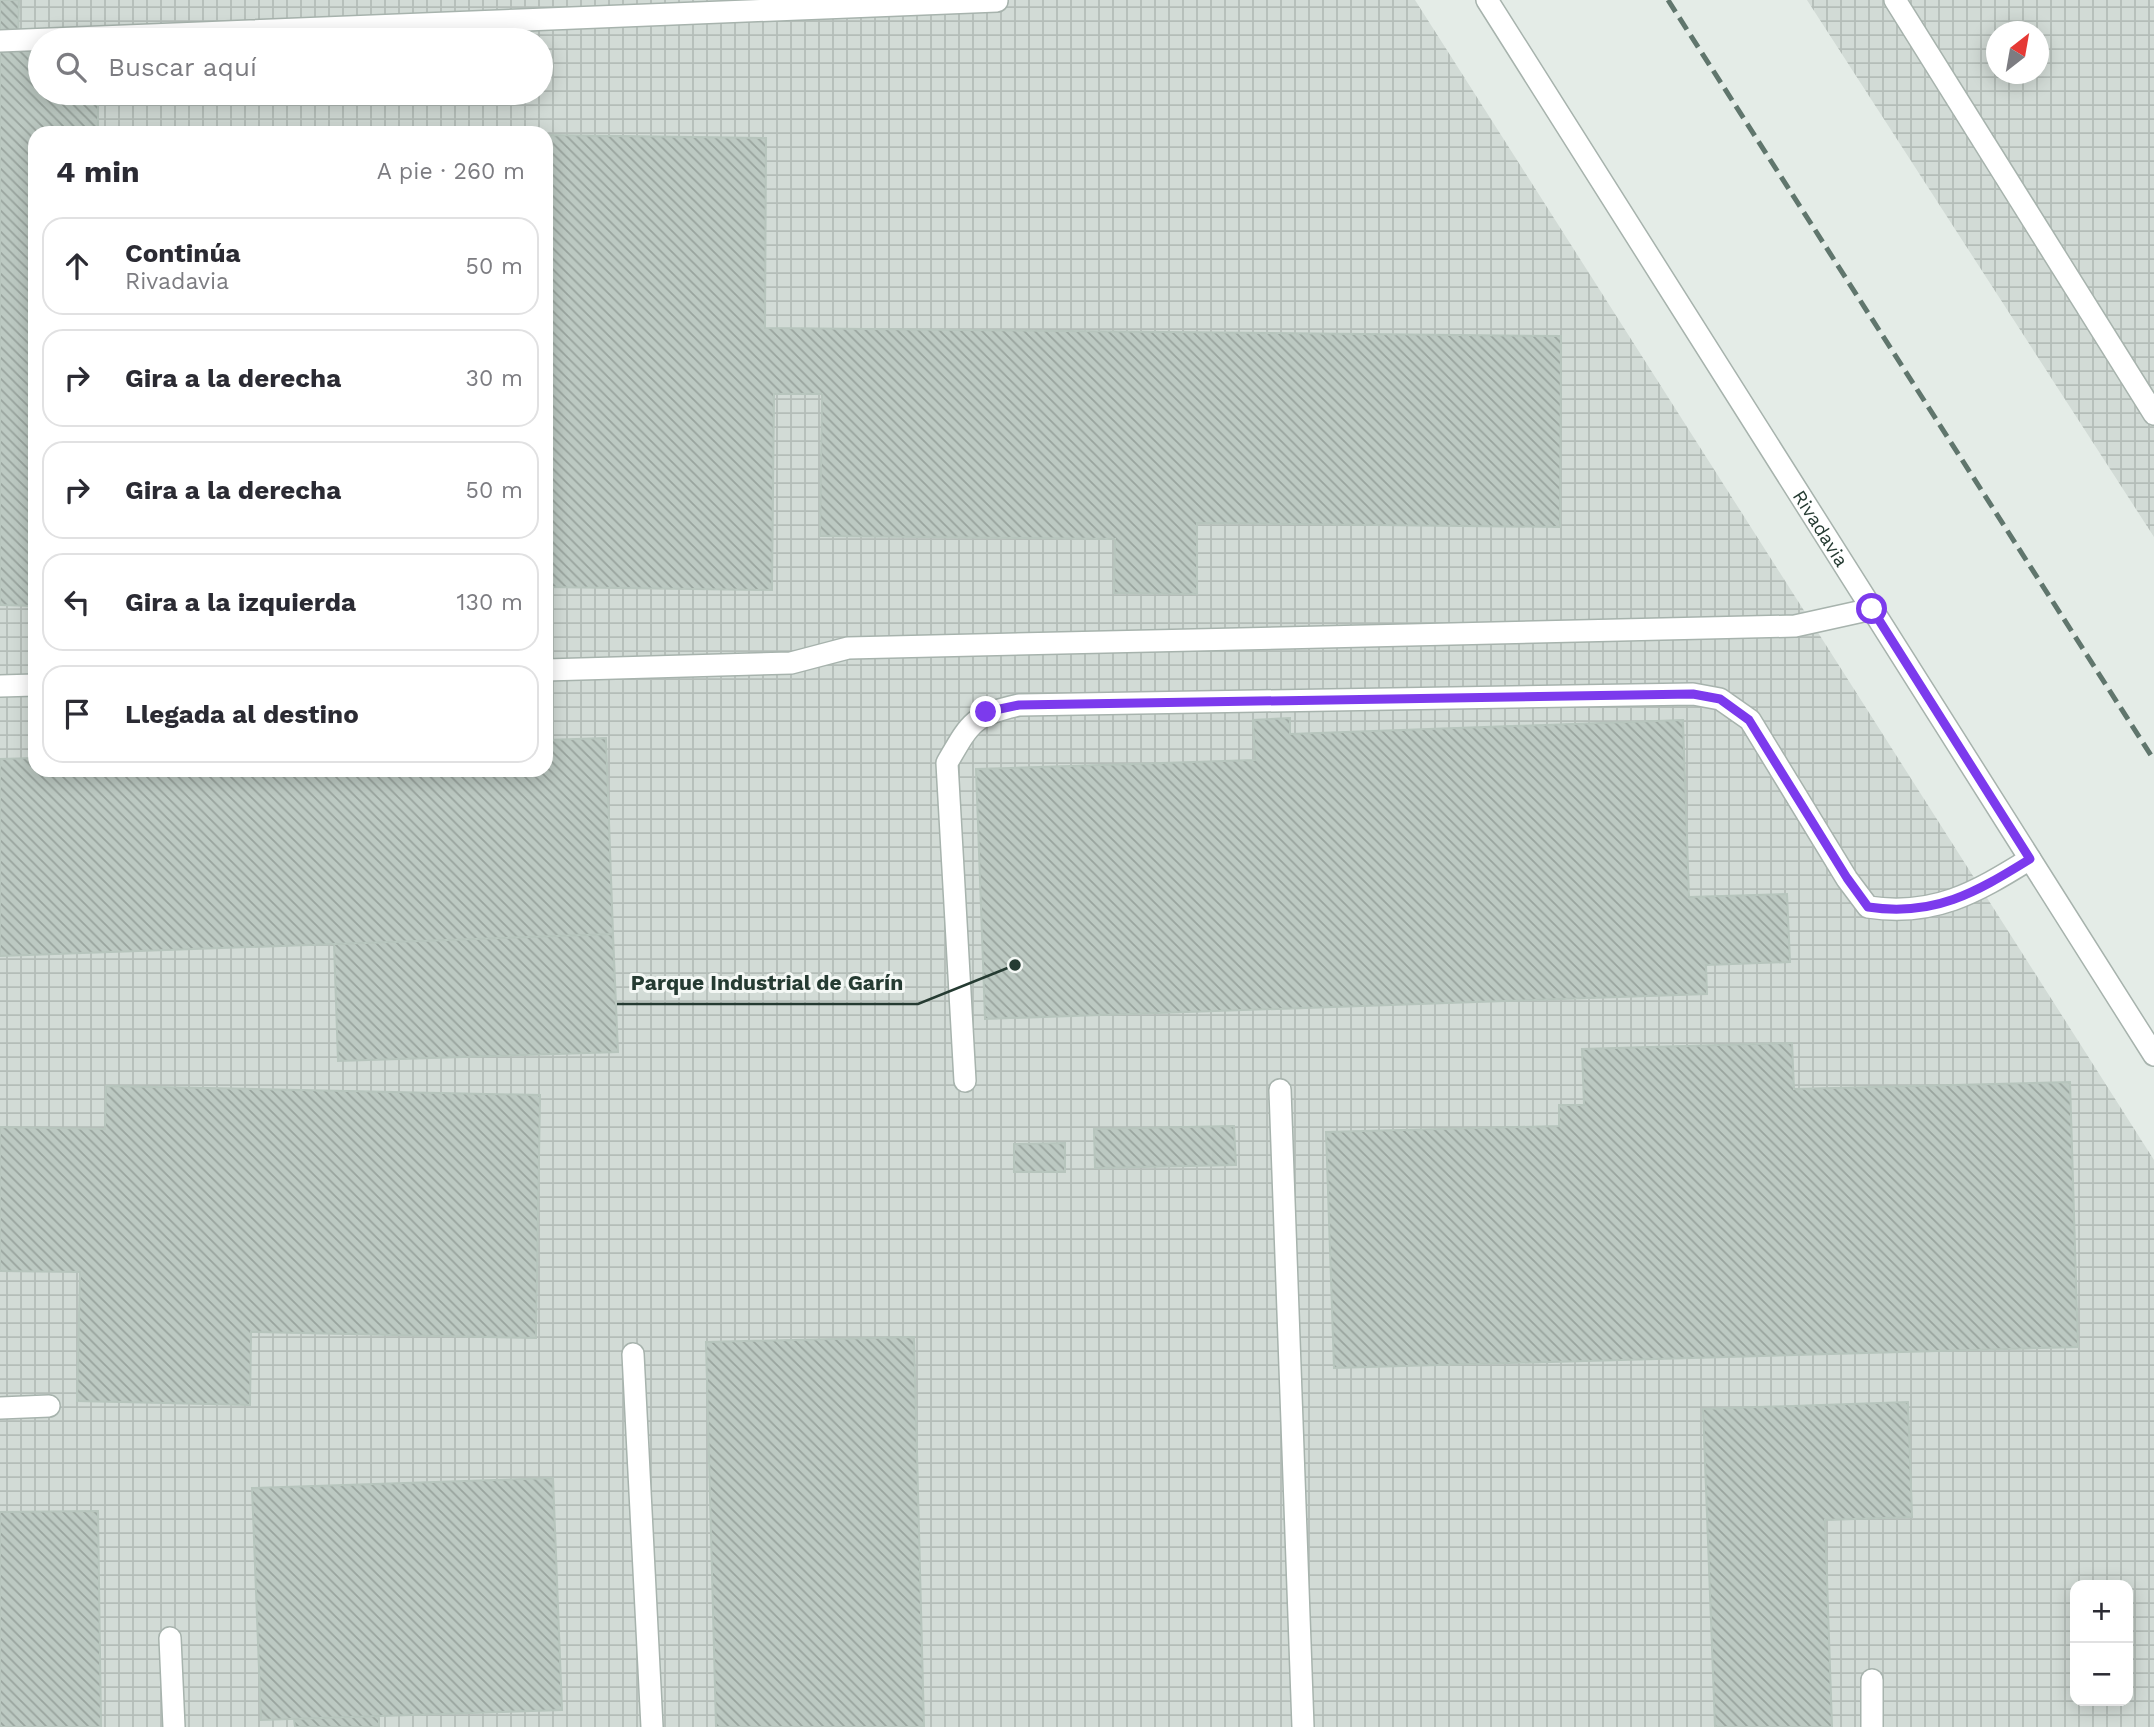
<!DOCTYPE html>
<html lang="es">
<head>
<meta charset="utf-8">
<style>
  :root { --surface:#fff; --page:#f2f2f3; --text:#2b2b33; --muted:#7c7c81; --line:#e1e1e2 }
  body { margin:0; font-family:"Work Sans",sans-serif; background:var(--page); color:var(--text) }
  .controls { position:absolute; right:21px; bottom:21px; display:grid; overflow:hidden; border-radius:14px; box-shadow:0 4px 18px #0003 }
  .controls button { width:63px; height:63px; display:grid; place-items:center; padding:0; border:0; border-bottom:2px solid var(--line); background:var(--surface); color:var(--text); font:35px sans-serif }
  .compass { position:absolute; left:1986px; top:21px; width:63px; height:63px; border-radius:50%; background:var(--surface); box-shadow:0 4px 18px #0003; rotate:31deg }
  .stop { position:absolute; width:21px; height:21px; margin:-16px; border:5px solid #7c3aed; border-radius:50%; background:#fff }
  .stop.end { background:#7c3aed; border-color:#fff; box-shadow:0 2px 7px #0008 }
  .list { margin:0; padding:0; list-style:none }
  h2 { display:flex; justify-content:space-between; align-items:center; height:91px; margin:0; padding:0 28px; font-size:30px }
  h2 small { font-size:23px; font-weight:400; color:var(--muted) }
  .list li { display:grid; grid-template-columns:46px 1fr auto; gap:21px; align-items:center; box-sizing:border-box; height:98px; margin:0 14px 14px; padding:0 14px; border:2px solid var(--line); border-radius:21px }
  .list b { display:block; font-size:26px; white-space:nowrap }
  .list p { margin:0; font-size:23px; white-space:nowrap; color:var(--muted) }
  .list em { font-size:23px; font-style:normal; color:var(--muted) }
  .icon { flex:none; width:38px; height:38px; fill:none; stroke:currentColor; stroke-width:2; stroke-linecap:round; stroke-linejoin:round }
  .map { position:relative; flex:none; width:2154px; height:1727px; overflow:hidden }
  .search { position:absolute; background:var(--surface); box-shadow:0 4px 18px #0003; left:28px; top:28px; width:525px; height:77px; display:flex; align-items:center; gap:18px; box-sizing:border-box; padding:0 24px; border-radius:38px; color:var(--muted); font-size:26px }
  .panel { position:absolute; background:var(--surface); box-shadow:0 4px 18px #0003; left:28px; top:126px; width:525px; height:651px; border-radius:21px }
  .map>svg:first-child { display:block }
  .industrial { fill:url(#industrial-grid); fill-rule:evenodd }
  .building { fill:url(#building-back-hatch); stroke:#b7c5bd; stroke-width:2 }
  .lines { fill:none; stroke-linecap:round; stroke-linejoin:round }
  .minor-casing { stroke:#a7b3ad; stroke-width:24 }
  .minor { stroke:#fff; stroke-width:21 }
  .rail { stroke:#60766d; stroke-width:5; stroke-dasharray:14 7; stroke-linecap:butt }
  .route { stroke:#7c3aed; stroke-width:9 }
  .labels { text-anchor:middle; stroke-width:6; stroke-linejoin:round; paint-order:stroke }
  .street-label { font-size:19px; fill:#253b32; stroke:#f4f8f5 }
  .leader { fill:none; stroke:#253b32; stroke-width:2.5 }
  .callout-dot { fill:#253b32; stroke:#f4f8f5; stroke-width:2.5 }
  .callout-label { font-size:21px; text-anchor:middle; font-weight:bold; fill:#253b32; stroke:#f4f8f5; stroke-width:6; stroke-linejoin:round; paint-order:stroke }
</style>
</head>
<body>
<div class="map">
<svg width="2154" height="1727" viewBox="0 0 2154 1727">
  <defs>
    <pattern id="industrial-grid" width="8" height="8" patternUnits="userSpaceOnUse" patternTransform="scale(1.75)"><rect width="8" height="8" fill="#d2dbd6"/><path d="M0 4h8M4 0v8" fill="none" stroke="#b4bdb8"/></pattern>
    <pattern id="building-back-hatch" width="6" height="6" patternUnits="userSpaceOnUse" patternTransform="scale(1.75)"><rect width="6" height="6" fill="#bcc9c2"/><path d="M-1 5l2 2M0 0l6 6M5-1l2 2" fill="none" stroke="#99a49e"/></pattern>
  </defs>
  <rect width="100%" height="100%" fill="#e4ece7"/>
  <path class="industrial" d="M0,0H1415L2154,1160V1727H0ZM40,40H541V93H40ZM35,133H546V770H35ZM2075,1585H2128V1701H2075Z
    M1807,0H2154V537ZM1996,32H2038V74H1996Z"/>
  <path class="building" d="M0,0H19L18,51H40V93H98V130L336,133H35V606L0,605Z
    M546,135L766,138L765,328L1561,336L1560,527L1197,523V594L1114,593L1115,539L820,536L822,394H774L772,590L546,587Z
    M1290,718V734L1683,720L1689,897L1787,894L1790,962L1706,965L1707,994L985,1019L976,769L1255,760L1253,720Z
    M606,738L613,934L0,956V759L35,758V770H546V740Z
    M613,934L618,1052L338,1061L334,944Z
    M1792,1043L1794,1089L2070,1082L2078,1347L1334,1368L1326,1132L1559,1126V1105H1584L1582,1049Z
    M106,1086L540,1095L536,1338L251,1332L250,1405L77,1401L80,1272L0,1271V1127L105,1129Z
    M1234,1126L1236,1165L1095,1168L1094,1129Z
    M1065,1143V1172H1014V1144Z
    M914,1337L924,1727H716L706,1342Z
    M1908,1402L1912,1517L1825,1520L1832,1727H1715L1703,1409Z
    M553,1478L562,1710L261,1720L252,1488Z
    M98,1511L101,1727H0V1512Z
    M379,1716V1727H295L294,1719Z"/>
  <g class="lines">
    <g class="minor-casing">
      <g id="minor">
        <path id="s1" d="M1487,0L2154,1055"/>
        <path d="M1895,0L2154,414"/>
        <path d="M0,41L997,1"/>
        <path d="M546,670L791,663L848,648L1795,626L1872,609"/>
        <path d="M0,686L35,685"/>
        <path d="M965,1081L947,763C970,723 973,715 1019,705L1693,694L1720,699L1750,720L1847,879L1868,907C1934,917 1975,893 2030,859"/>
        <path d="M1280,1090L1303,1727"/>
        <path d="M633,1354L652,1727"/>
        <path d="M0,1408L49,1406"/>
        <path d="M170,1638L174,1727"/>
        <path d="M1872,1680V1727"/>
      </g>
    </g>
    <use href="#minor" class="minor"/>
    <path class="rail" d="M1668,0L2154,760"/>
  </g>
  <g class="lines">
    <path class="route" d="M986,712L1019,705L1693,694L1720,699L1749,720L1847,878L1868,907C1934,917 1975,893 2030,859L1872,609"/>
  </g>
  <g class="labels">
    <g class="street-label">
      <text dy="7" stroke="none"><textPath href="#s1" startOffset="625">Rivadavia</textPath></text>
    </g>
  </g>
  <path class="leader" d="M1015 965L918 1004H617"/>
  <circle class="callout-dot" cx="1015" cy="965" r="7"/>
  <g class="callout-label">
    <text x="767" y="990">Parque Industrial de Garín</text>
  </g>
</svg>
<div class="controls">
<button>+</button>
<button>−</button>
</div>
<svg class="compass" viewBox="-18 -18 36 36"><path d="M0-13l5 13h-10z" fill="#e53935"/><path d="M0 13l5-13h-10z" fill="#7c7c81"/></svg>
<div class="stop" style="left:1872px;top:609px"></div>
<div class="stop end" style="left:986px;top:712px"></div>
<div class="search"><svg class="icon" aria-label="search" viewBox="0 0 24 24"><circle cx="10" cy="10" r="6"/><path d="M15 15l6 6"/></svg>Buscar aquí</div>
<section class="panel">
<h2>4 min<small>A pie · 260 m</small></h2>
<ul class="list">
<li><svg class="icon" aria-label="ahead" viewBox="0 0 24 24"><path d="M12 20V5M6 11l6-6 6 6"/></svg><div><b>Continúa</b><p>Rivadavia</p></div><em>50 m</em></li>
<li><svg class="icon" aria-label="right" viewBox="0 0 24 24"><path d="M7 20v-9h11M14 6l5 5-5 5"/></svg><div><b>Gira a la derecha</b></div><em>30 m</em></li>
<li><svg class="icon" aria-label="right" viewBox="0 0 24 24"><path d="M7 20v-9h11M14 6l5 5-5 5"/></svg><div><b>Gira a la derecha</b></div><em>50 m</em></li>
<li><svg class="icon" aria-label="left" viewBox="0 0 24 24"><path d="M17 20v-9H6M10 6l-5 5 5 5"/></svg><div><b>Gira a la izquierda</b></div><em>130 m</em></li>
<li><svg class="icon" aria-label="arrive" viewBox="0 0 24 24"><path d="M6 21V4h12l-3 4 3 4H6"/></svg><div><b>Llegada al destino</b></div></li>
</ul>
</section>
</div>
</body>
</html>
